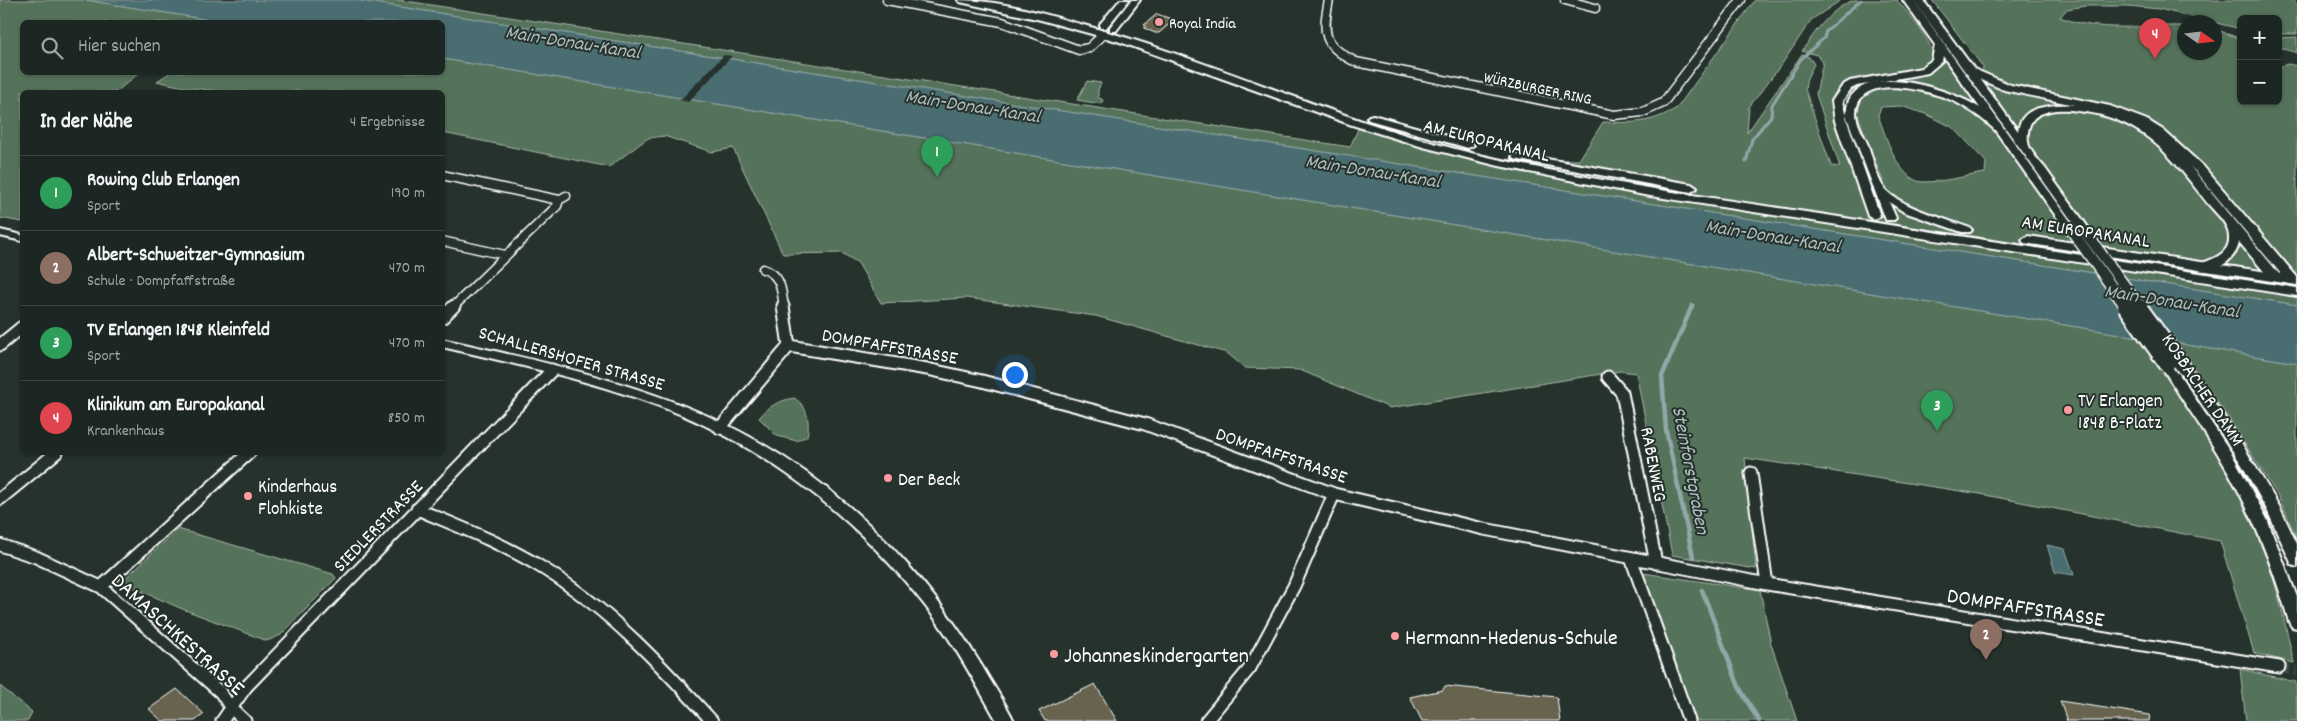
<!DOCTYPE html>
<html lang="de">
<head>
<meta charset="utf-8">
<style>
  :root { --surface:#1c2622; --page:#252e2a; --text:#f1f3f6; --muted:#a0a5a5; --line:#3a4340; --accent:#b45309 }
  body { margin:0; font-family:Dekko,sans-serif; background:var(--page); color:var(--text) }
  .controls { position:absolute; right:15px; top:15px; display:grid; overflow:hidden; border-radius:8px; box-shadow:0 1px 4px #0004 }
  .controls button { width:45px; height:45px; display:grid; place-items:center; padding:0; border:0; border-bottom:1px solid var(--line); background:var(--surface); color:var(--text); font:25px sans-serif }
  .compass { position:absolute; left:2177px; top:15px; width:45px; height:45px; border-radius:50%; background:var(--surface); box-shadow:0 1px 4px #0004; rotate:104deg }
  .you { position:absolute; left:1014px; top:374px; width:18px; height:18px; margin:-12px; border:4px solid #fff; border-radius:50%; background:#1a73e8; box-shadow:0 0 0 8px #1a73e833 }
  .badge { display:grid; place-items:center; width:32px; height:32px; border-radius:50%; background:var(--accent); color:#fff; font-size:16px; font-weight:700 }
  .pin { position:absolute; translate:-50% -41px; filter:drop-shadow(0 1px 2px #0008) }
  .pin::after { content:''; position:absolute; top:26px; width:18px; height:15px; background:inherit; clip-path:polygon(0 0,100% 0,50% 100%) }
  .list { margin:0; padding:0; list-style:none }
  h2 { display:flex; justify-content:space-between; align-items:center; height:65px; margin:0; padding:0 20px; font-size:21px }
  h2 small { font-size:16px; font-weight:400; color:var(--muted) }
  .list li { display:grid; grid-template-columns:32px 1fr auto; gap:15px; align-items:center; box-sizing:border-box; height:75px; padding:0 20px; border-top:1px solid var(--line) }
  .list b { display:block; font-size:19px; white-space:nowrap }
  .list p { margin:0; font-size:16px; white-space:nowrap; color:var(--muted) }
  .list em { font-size:16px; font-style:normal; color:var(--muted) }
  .icon { flex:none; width:28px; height:28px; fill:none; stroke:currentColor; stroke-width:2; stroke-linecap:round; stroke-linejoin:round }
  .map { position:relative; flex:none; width:2297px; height:721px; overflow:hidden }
  .search { position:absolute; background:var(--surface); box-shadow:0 1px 4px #0004; left:20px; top:20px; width:425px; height:55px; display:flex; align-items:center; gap:12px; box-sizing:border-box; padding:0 18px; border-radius:8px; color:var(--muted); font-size:19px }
  .panel { position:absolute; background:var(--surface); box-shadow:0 1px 4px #0004; left:20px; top:90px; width:425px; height:365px; border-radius:8px }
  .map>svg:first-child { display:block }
  .green { fill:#55725a; stroke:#aab8ac; fill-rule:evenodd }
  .water { fill:#4a6d70; stroke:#92a7a9 }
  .pier { fill:#26332d }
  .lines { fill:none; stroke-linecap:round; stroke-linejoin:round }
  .stream-far1 { stroke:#92a7a9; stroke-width:3 }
  .stream { stroke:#92a7a9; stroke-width:4.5 }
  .building { fill:#676350; stroke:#fff }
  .minor-tunnel { stroke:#3c4742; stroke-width:11; stroke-dasharray:11 5.5; stroke-linecap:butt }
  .minor-far1-casing { stroke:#fff; stroke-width:11 }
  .minor-casing { stroke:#fff; stroke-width:15 }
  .tertiary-casing { stroke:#fff; stroke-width:4 }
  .secondary-casing { stroke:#fff; stroke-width:4 }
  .minor-far1 { stroke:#26332d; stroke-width:8 }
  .minor { stroke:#26332d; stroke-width:11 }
  .tertiary { fill:#26332d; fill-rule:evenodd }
  .secondary { fill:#26332d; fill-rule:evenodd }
  .tertiary-bridge-far1-casing { stroke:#fff; stroke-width:13; stroke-linecap:butt }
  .tertiary-bridge-casing { stroke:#fff; stroke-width:18; stroke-linecap:butt }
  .tertiary-bridge-far1 { stroke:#26332d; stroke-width:10 }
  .tertiary-bridge { stroke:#26332d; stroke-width:14 }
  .poi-dot { fill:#ff9aa2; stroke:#26332d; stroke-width:2 }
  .labels { text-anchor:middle; stroke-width:4; stroke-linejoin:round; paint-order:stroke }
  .far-poi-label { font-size:16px; fill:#fff; stroke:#26332d; text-anchor:start }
  .far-street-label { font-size:16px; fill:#fff; stroke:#26332d }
  .street-label { font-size:19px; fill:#fff; stroke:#26332d }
  .poi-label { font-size:19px; fill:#fff; stroke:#26332d; text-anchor:start }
  .water-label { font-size:20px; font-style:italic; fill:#aebdbf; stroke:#26332d }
  .near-street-label { font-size:22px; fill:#fff; stroke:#26332d }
  .near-poi-label { font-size:22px; fill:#fff; stroke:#26332d; text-anchor:start }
</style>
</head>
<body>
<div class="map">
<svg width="2297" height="721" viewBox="0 0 2297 721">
  <rect width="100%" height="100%" fill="#26332d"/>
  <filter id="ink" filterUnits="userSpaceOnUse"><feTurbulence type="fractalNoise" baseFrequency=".02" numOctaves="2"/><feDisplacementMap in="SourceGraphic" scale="10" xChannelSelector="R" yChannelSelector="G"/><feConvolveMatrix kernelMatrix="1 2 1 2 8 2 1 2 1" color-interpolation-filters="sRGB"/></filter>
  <g filter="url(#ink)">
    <path class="green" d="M0,0H86L223,22H22V72L139,73L116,92H22V222L0,218Z
      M355,0H399L1350,147L1359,127L1471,159L1579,160L1603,122C1634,123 1649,124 1677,108L1755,0H1841L1811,20L1784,61L1749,107L1747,133L1802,54L1809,57L1814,64L1807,78L1805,89L1831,166L1840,167L1816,94L1823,62L1817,55L1802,51C1815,32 1831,8 1854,0C1866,0 1885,0 1897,0C1907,13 1936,43 1932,59C1926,64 1920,68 1912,70C1891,76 1829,72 1832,106C1835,127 1846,149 1853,169L1884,184L1857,113L1862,99C1866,96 1871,93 1875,91C1907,77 1966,100 1986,125L2016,126L1982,79L1983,67L1932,0H2293L2297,4V34H2278V19H2241V29L2159,9L2128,6H2085L2067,9L2060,17C2098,33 2144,25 2184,26V52H2214L2215,29L2241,39V101H2278V67L2288,64L2297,66V305ZM1901,106L1926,114L1954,128L1986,162L1985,173C1965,176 1943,182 1923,182C1898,181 1885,134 1878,115L1881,107Z
      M2297,37V53L2278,47V38Z
      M443,59L2297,363V538L2278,496L2228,417L2193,367L2150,356C2197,417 2249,500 2272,574C2281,603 2287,633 2294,663L2254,653L2220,541L1980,494L1745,458L1756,569L1672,555L1636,373L1620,371L1390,408L1300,370L1245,368L1227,353L1096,316L966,298L881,303L858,263L842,253L783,254L733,148L712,152L664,136L648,138L609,167L443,133L442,92H308L298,90L293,92C247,92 202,93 157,81L171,72H442Z
      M1944,59L1982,111C1953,92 1917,81 1882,82C1875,82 1870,84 1863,83L1923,75L1932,72Z
      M1087,81L1101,83L1098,90V97L1103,100L1101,104L1077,100Z
      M794,398C808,406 810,422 807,436L797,441L777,436L759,418C769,406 778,401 794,398Z
      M178,529L333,574L336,578L281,635L267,641L180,608L121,582Z
      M1636,572L1760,590L1771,644L1797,721H1689Z
      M2240,669L2296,682L2297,721H2246Z
      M0,686L32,712L28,721H0Z"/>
    <path class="water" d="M86,0H355L2297,305V363L443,59L442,22H223Z
      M2047,545L2065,549L2074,575L2055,572Z"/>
    <path class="pier" d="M724,55L732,56L688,102L680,100Z"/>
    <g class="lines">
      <path class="stream-far1" d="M1746,162L1752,139L1771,116L1772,105L1801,59L1824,38L1826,31L1861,0
        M1692,307L1693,305"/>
      <path class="stream" d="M1692,306L1662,376L1666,430L1693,557
        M1702,590L1739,687L1759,721"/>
    </g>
    <path class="building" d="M1157,14L1174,20L1159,33H1155L1144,28L1146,26L1144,25Z
      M1095,684L1117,721H1045L1039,711Z
      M1445,686L1557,697L1560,721H1422L1410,697L1443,690Z
      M177,689L204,714L195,721H162L149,709Z
      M2060,701L2150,715L2149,721H2067Z"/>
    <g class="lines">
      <path class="minor-tunnel" d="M2279,667L2297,671"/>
      <g class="minor-far1-casing">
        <path id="minor-far1" d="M887,0L1002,22L1079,50L1089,48L1104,34
          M1329,0C1322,34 1323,46 1356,62L1614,115L1643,112L1663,103L1741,0
          M1565,0L1595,8
          M442,175L559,200
          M442,241L505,255
          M763,269C782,275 781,290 784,307
          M453,307L557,206L559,200L566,196"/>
      </g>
      <g class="minor-casing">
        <path id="minor" d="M442,318L454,306
          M0,345L22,327
          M789,346L927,369L982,381L1145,424L1334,494L1484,529L1767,584L2279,667
          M1608,377L1622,393L1656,563
          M720,428L789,346L783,306
          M1751,473L1767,584
          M0,499L57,452
          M417,509C460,527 504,544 544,569C609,609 661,665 712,721
          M0,545L36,557L101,587L221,693L230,707L245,721
          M1631,558L1689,721
          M101,587L250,452
          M222,721L246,687L552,370
          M1206,721L1250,668L1294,586L1334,494"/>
      </g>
      <g class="tertiary-casing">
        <path id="tertiary" d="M1120,0H1129L1106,28H1100V24Z
          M1131,0H1140L1116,31H1110V27Z
          M1940,42L1943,43L2076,229L2078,231L2076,233H2068L1995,130C1982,118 1967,107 1951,100C1927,90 1858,72 1856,113C1856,123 1864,136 1868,145C1872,157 1877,179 1884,188C1897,206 1949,220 1970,228L1972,230L1970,232H1962L1904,212L1889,202L1896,218L1894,220H1886L1846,115C1847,110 1847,104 1849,100C1869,61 1954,91 1980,108L1935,45Z
          M1970,68L1973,69L2018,131C2020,116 2030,109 2044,107C2092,97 2147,119 2180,154L2280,275L2282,278L2280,281H2272L2239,242C2237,259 2216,274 2198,270L2196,267L2198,264C2217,259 2237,250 2226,226C2223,219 2214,211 2209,205C2171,157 2145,118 2078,111C2065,109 2049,109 2037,116C2028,121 2026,137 2029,146C2032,154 2040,162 2045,168C2060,190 2077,211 2092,233L2090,235H2082L1965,71Z
          M0,230L22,235V241L0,236Z
          M442,339C526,358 610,376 689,408C814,458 913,552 982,666C992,684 1005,702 1014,721H997C974,681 952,639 923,603C859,522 777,456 682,415C605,383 523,366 442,347Z
          M2167,361L2171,362L2232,454L2267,519L2297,597V628L2292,627L2289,622C2273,566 2252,512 2222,461C2203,428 2180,398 2161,365Z
          M2184,364L2188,365L2236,434L2279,506L2297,544V567L2292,565L2267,510L2242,465L2178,368Z"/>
      </g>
      <g class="secondary-casing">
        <path id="secondary" d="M958,0C999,0 1040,13 1080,24C1209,59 1330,117 1459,150C1580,180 1704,197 1826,215C1983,240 2140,264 2297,288V296L1644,195L1499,166L1423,147L1352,125L1117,41L1041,20L960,2Z
          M1903,0H1913L1945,45L1942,61L1928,73L1857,86L1851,89L1842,101L1847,121L1880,216L1874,220L1868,216L1835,121L1832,101L1843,85L1850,81L1921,68L1932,60L1935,45Z
          M1913,0H1923L1974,69L2011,85L2110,106L2147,120L2163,130L2203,166L2297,277V285L2024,243L2022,240L2028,236L2281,274L2195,171L2155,135L2139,125L2103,111L2004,90L1966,73Z
          M1373,115L1472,143L1474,145L1468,148L1369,120L1367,118L1369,116Z
          M1518,154L1691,184L1697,188L1691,192L1514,159L1512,157L1514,155Z"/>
      </g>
      <use href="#minor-far1" class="minor-far1"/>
      <use href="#minor" class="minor"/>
      <use href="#tertiary" class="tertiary"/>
      <use href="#secondary" class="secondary"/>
      <g class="tertiary-bridge-far1-casing">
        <path id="tertiary-bridge-far1" d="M2072,231L2126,307
          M2086,233L2140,307"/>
      </g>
      <g class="tertiary-bridge-casing">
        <path id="tertiary-bridge" d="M2125,306L2167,365
          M2139,306L2184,368"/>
      </g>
      <use href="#tertiary-bridge-far1" class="tertiary-bridge-far1"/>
      <use href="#tertiary-bridge" class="tertiary-bridge"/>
    </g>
  </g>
  <g class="poi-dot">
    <circle cx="1159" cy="22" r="5"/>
    <circle cx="2068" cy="410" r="5"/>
    <circle cx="888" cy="478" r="5"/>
    <circle cx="248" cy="496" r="5"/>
    <circle cx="1395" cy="636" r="5"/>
    <circle cx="1054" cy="654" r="5"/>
  </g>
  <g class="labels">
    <g class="far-poi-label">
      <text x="1169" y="28">Royal India</text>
    </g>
    <g class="far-street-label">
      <text transform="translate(1538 87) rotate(12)" y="6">WÜRZBURGER RING</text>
    </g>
    <g class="street-label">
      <text transform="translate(1487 139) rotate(14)" y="7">AM EUROPAKANAL</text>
      <text transform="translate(2086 230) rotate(9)" y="7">AM EUROPAKANAL</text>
      <text transform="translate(890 345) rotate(10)" y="7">DOMPFAFFSTRASSE</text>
      <text transform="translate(572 357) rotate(16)" y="7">SCHALLERSHOFER STRASSE</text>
      <text transform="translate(2204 389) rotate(56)" y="7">KOSBACHER DAMM</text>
      <text transform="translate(1282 454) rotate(19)" y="7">DOMPFAFFSTRASSE</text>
      <text transform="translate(1655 464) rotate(79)" y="7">RABENWEG</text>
      <text transform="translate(377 525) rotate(-46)" y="7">SIEDLERSTRASSE</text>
    </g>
    <g class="poi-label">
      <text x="2078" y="406">TV Erlangen<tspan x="2078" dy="22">1848 B-Platz</tspan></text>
      <text x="898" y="485">Der Beck</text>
      <text x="258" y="492">Kinderhaus<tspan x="258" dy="22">Flohkiste</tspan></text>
    </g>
    <g class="water-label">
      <text transform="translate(573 41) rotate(9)" y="7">Main-Donau-Kanal</text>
      <text transform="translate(973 105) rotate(9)" y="7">Main-Donau-Kanal</text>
      <text transform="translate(1373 170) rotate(9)" y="7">Main-Donau-Kanal</text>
      <text transform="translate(1773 235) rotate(9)" y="7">Main-Donau-Kanal</text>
      <text transform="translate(2172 300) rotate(9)" y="7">Main-Donau-Kanal</text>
      <text transform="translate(1692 470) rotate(79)" y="7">Steinforstgraben</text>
    </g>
    <g class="near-street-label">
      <text transform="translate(2026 606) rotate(9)" y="8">DOMPFAFFSTRASSE</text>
      <text transform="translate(179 633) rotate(42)" y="8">DAMASCHKESTRASSE</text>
    </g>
    <g class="near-poi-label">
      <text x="1405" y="644">Hermann-Hedenus-Schule</text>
      <text x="1064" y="662">Johanneskindergarten</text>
    </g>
  </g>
</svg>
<div class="controls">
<button>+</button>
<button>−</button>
</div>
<svg class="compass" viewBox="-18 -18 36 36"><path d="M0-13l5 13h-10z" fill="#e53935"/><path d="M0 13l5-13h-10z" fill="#a0a5a5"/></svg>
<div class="you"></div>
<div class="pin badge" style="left:937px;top:177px;background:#2e9e5b">1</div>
<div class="pin badge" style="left:1986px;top:660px;background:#8d6e63">2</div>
<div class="pin badge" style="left:1937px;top:431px;background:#2e9e5b">3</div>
<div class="pin badge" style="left:2155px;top:59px;background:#e0444e">4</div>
<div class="search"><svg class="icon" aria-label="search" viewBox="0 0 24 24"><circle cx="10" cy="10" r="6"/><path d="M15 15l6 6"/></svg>Hier suchen</div>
<section class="panel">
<h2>In der Nähe<small>4 Ergebnisse</small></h2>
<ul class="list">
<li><span class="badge" style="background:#2e9e5b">1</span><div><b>Rowing Club Erlangen</b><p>Sport</p></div><em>190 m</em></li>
<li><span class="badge" style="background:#8d6e63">2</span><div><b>Albert-Schweitzer-Gymnasium</b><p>Schule · Dompfaffstraße</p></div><em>470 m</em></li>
<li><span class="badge" style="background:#2e9e5b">3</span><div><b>TV Erlangen 1848 Kleinfeld</b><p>Sport</p></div><em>470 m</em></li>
<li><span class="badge" style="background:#e0444e">4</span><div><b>Klinikum am Europakanal</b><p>Krankenhaus</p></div><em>850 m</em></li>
</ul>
</section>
</div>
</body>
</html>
